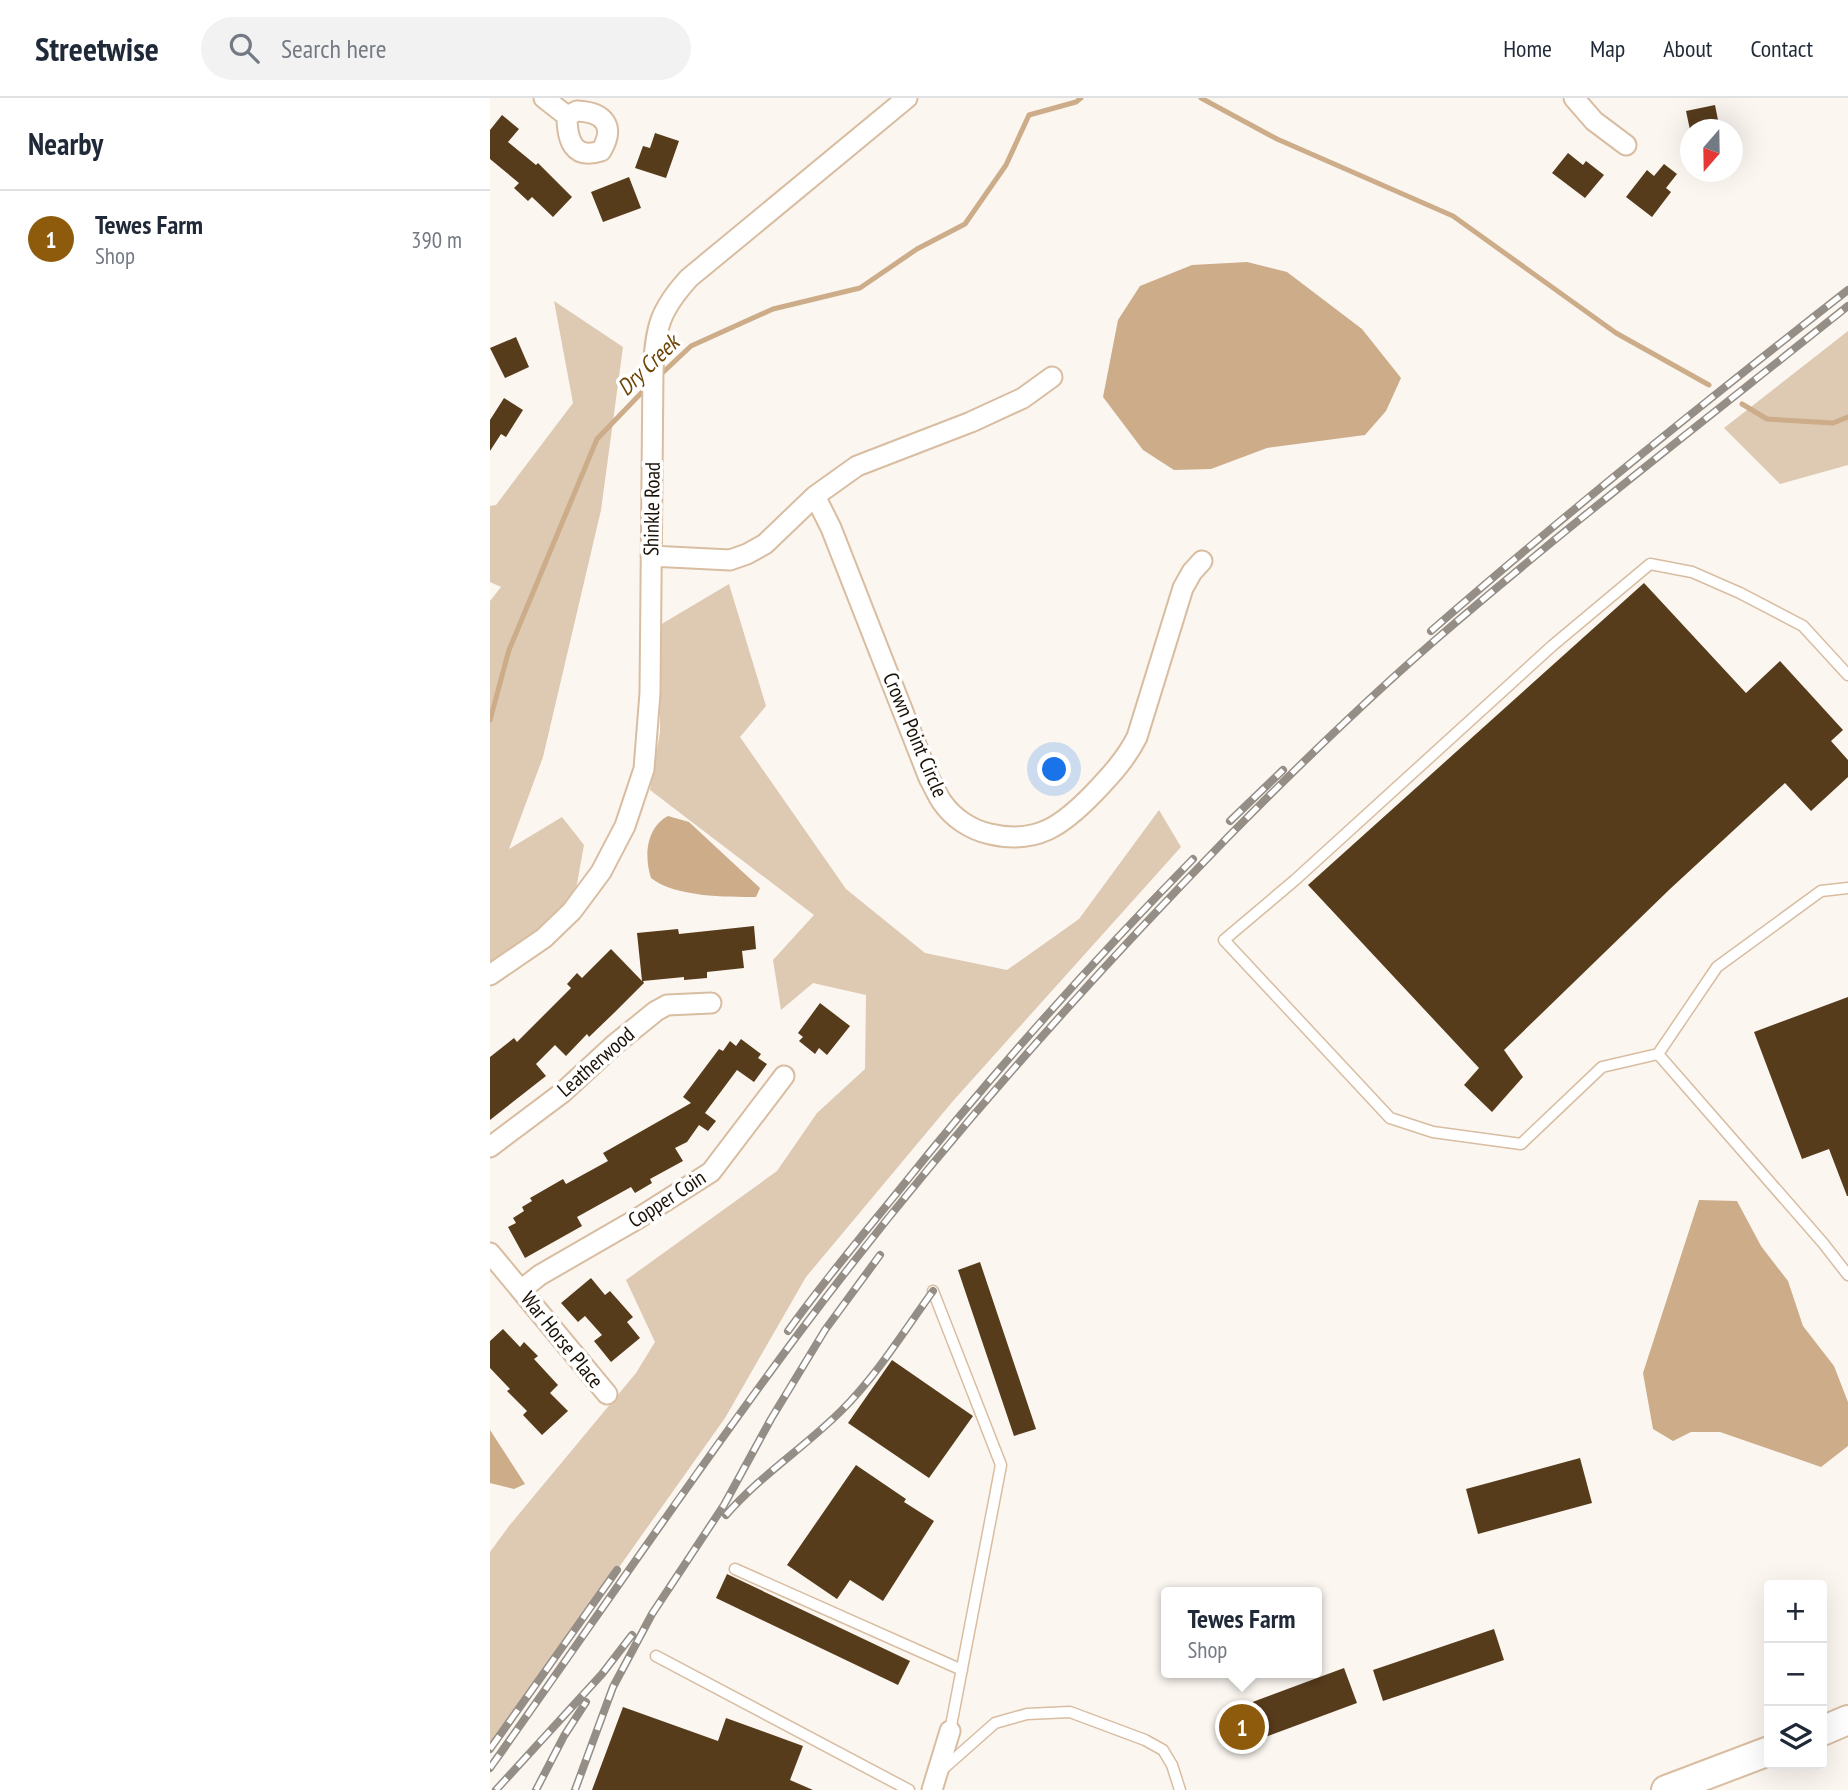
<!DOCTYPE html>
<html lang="en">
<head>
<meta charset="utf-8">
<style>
  :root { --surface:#fff; --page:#f2f2f3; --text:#1f2937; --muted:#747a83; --line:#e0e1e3; --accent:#8e5a0b }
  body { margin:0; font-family:"PT Sans Narrow",sans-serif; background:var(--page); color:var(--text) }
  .controls { position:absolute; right:21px; bottom:21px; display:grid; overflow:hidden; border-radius:7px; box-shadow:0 7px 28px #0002 }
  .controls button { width:63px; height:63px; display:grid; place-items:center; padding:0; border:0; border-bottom:2px solid var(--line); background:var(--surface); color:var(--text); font:35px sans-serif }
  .compass { position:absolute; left:1190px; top:21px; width:63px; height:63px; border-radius:50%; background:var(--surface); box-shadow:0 7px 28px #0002; rotate:200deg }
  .you { position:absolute; left:565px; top:672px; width:24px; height:24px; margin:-18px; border:5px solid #fff; border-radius:50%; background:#1a73e8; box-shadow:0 0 0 10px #1a73e833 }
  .badge { display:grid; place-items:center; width:46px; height:46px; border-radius:50%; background:var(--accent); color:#fff; font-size:23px; font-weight:700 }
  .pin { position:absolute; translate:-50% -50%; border:4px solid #fff; box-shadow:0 2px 7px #0006 }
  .popup { position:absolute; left:671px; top:1489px; width:161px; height:91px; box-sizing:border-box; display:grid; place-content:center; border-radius:7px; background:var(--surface); filter:drop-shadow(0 2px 5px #0005); font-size:23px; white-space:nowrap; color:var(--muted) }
  .popup b { font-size:26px; color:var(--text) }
  .popup::after { content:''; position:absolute; left:50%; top:100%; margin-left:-14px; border:14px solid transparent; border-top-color:var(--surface) }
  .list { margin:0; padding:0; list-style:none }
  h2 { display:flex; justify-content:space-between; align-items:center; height:91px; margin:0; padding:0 28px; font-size:30px }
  h2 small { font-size:23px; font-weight:400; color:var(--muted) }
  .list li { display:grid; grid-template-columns:46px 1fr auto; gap:21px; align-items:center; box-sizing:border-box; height:98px; padding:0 28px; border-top:2px solid var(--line) }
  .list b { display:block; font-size:26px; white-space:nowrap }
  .list p { margin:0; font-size:23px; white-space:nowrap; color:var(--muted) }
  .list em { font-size:23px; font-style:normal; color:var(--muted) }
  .icon { flex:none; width:38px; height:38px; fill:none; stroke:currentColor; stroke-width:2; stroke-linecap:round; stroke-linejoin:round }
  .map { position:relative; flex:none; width:1358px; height:1692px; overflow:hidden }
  header { display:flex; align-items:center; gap:42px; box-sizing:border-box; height:98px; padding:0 35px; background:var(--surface); border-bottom:2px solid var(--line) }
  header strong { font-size:33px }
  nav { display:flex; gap:38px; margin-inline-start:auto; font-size:24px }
  .search { width:490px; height:63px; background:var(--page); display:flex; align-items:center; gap:18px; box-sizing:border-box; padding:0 24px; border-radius:38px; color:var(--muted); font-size:26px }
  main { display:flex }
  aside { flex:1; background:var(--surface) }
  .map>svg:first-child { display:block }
  .green { fill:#dec9b2 }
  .water { fill:#ccac89 }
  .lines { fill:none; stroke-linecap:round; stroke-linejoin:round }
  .stream { stroke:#ccac89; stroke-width:5 }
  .building { fill:#573c1c }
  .lane-casing { stroke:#d8bda1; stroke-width:13 }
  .street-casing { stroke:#d8bda1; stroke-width:23 }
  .secondary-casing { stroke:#d8bda1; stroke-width:32 }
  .lane { stroke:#fff; stroke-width:10 }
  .street { stroke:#fff; stroke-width:19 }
  .secondary { stroke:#fff; stroke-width:28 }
  .rail-casing { stroke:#958e86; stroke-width:8 }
  .rail { stroke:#fff; stroke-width:5; stroke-dasharray:16; stroke-linecap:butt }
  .labels { text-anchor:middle; stroke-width:7; stroke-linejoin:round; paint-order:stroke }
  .street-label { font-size:21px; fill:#1b1207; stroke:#fff }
  .water-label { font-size:23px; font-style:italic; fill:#704608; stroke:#fff }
</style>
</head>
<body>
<header>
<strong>Streetwise</strong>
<div class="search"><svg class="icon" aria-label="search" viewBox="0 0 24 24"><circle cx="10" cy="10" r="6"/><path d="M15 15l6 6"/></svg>Search here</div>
<nav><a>Home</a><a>Map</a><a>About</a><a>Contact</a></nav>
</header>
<main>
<aside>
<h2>Nearby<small></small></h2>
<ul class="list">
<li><span class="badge">1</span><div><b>Tewes Farm</b><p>Shop</p></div><em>390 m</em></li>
</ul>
</aside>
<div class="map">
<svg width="1358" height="1692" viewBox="0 0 1358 1692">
  <rect width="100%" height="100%" fill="#fbf6f0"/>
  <path class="green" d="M64,203L133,249L111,412L53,659L19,751L72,719L94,747L82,813L0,877V503L11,489L0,484V408L6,407L83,305Z
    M1358,233V367L1290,386L1234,330Z
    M239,486L276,608L250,639L356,791L435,855L517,872L589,821L669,712L691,749L463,1003L316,1179L235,1320L0,1651V1454L19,1428L146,1275L165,1244L136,1182L287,1073L327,1015L375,971L376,897L323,885L291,912L283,862L324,817L160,692L170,634V527Z"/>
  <path class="water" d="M757,164L797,174L872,231L911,280L896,313L875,337L777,350L721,371L684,372L653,352L613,299L628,222L650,188L702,167Z
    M178,718L199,724L270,790L266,799C237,799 184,799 161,780C154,758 156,730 178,718Z
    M1209,1102L1247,1103L1271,1148L1298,1183L1313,1228L1344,1268L1358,1304V1348L1331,1369L1230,1334H1201L1183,1343L1163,1331L1153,1275Z
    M0,1332L35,1386L24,1391L0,1385Z"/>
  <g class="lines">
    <path class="stream" d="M711,0L787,41L963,118L1126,235L1219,287
      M168,279L201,248L283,211L370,190L427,151L475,126L516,67L539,17L586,4L591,0
      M1252,306L1277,321L1343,325L1358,319
      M0,622L19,552L107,341L158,288"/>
  </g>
  <path class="building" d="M1225,7L1230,32H1200L1196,13Z
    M12,17L29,31L18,44L46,67L48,65L82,99L63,119L42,99L38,103L24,90L29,85L0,61V32Z
    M165,35L189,43L176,80L145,70L153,48L160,50Z
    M1078,55L1093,67L1096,63L1114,77L1095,100L1062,75Z
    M1174,66L1187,76L1176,90L1181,94L1162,119L1136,99L1157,72L1164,78Z
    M139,79L151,110L113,124L101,94Z
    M26,239L39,269L15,280L0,250Z
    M14,300L33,312L16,339L11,336L0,353V322Z
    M1154,485L1256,595L1290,563L1353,632L1341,643L1358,662V679L1321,713L1295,685L1180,791L1014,952L1033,979L1002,1014L974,987L989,970L818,787Z
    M264,828L266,851L252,853L254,870L217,874V880L194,882V879L153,883L154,885L125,914L99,939L97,936L76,958L65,947L46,966L56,978L0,1022V959L24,940L27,944L81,890L77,886L87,875L92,880L121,851L152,883L147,835L188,831L189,836Z
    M1358,899V1098H1357L1339,1051L1312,1061L1264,934Z
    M330,905L360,928L337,957L329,950L325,956L309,943L313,939L308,935Z
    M251,941L271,956L268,960L277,966L264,984L247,972L215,1015L226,1023L218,1033L209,1027L197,1044L185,1050L193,1063L160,1081L162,1085L145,1095L141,1089L87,1119L92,1128L35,1160L18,1129L26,1125L23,1120L34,1113L32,1109L42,1103L40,1100L73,1081L76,1086L118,1063L113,1055L201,1005L193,999L229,951L233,953L240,943L246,948Z
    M490,1164L546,1331L524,1338L468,1172Z
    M101,1180L115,1197L120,1193L143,1219L137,1224L150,1240L121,1264L104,1243L112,1237L95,1218L88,1224L71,1205Z
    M13,1231L30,1249L34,1244L48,1258L44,1261L68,1287L60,1295L78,1313L52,1337L33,1317L37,1313L17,1293L20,1291L0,1270V1243Z
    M402,1262L483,1318L439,1380L358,1325Z
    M1090,1360L1102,1405L988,1436L976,1391Z
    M366,1367L416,1401L414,1404L444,1423L393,1503L360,1482L347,1501L297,1467Z
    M237,1476L420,1563L408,1587L226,1500Z
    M1004,1531L1014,1562L893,1603L883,1572Z
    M854,1570L867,1605L746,1650L733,1615Z
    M133,1609L228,1643L236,1620L313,1648L300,1682L323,1692H102Z"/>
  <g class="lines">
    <g class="lane-casing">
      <path id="lane" d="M1358,790L1331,793L1227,869L1168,956L1333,1145L1358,1177
        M1168,956L1112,969L1031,1046L943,1034L900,1020L734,842L805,782L1062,548L1160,466L1202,474L1250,495L1313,528L1358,577
        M443,1193L511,1367L460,1633
        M245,1471L472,1572
        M166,1558L419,1692
        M453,1671L505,1625L537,1616L580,1614L655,1642L673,1652L682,1667L690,1692"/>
    </g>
    <g class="street-casing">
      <path id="street" d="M54,0L77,18
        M1084,0L1104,23L1136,47
        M87,13C114,14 126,28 111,53C83,62 77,42 77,18Z
        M325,398L341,430L439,680C443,687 447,697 452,704C463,720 481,732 500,736C547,747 573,727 604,695C621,677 636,661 647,639L693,490L702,474L712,463
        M161,458L240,462L257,456L275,446L325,398L367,368L481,324L533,300L562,279
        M0,877L54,840L82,813L111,774L135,728L154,671L160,595L163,272C166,229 169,213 199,180L417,0
        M0,1049L72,995L124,947L166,913L177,907L221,905
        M0,1155L117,1296
        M31,1192L50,1177L147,1121L221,1074L294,978
        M442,1692L460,1633"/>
    </g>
    <g class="secondary-casing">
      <path id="secondary" d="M1332,1633L1358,1622
        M1176,1692L1279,1653"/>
    </g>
    <use href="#lane" class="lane"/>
    <use href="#street" class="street"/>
    <use href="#secondary" class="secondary"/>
    <g class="rail-casing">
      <path id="rail" d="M941,533C1076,415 1216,303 1358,192
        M740,723L793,672
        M298,1233C333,1184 372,1138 410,1091C502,976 600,866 703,761
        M236,1417C271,1377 315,1349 352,1312C387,1277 414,1233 443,1193
        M0,1651L127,1472
        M0,1670C103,1525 203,1377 309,1235C440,1060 586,895 738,739C804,672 872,606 943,544C1077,428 1219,319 1358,208
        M6,1692L112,1576L142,1537
        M46,1692L74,1638L96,1604
        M85,1692L123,1589L162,1516L234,1407L281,1321L335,1232L390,1157"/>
    </g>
    <use href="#rail" class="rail"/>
  </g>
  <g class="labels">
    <g class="street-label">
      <text transform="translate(162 411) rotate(-89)" y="7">Shinkle Road</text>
      <text transform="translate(425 637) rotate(67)" y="7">Crown Point Circle</text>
      <text transform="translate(106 964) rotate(-41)" y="7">Leatherwood</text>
      <text transform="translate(177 1101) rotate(-33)" y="7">Copper Coin</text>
      <text transform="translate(72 1242) rotate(51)" y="7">War Horse Place</text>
    </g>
    <g class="water-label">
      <text transform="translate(158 267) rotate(-44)" y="8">Dry Creek</text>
    </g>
  </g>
</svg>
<div class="controls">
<button>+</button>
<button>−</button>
<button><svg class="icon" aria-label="layers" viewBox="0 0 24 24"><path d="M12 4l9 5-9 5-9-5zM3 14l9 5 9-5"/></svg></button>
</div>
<svg class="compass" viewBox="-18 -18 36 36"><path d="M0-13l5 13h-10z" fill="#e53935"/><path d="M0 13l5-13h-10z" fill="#747a83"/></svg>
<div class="you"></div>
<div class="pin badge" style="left:752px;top:1629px">1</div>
<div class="popup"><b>Tewes Farm</b>Shop</div>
</div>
</main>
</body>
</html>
